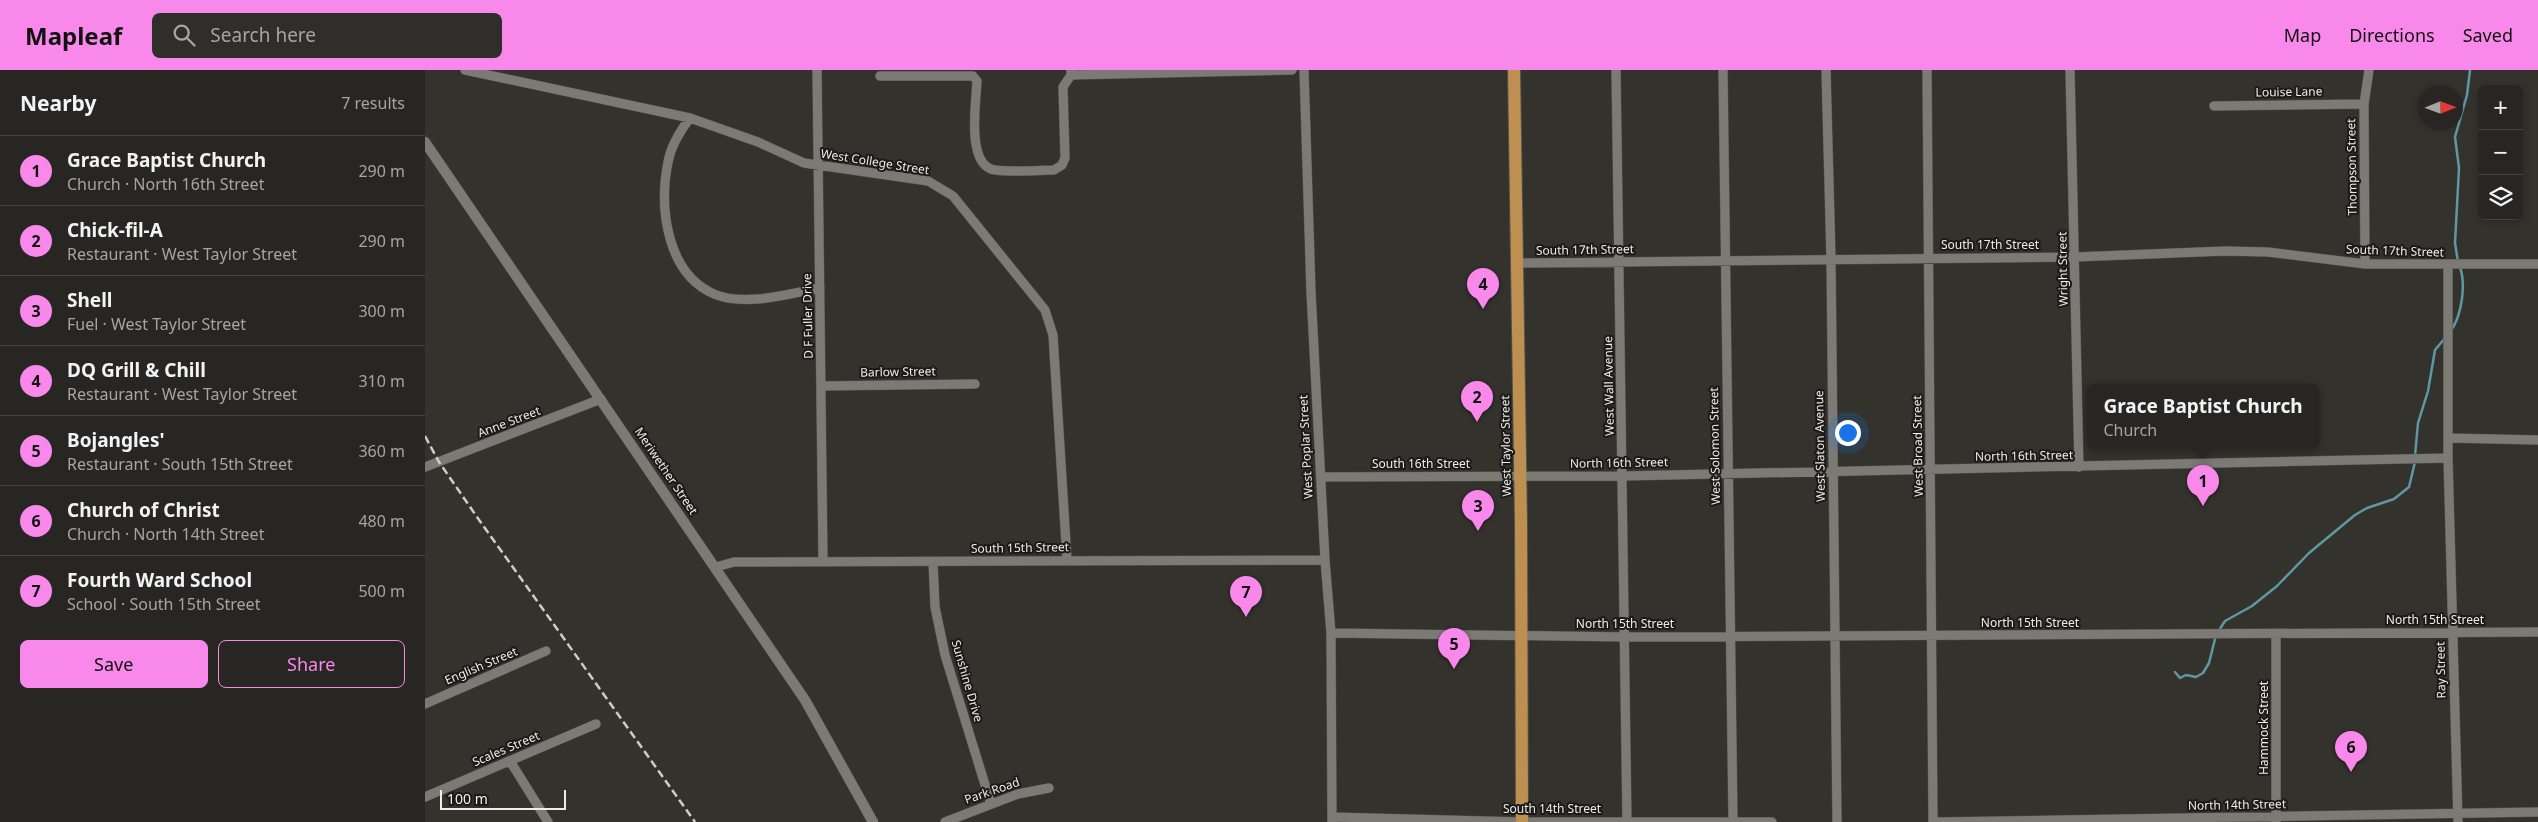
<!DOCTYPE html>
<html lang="en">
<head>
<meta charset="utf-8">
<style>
  :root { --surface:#272622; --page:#2f2e2a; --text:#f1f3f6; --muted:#a4a5a5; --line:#434340; --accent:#f888ea }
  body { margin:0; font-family:"Noto Sans",sans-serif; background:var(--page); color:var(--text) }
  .controls { position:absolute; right:15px; top:15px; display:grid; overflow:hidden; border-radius:8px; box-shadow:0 2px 8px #0003 }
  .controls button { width:45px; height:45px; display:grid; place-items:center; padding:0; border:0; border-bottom:1px solid var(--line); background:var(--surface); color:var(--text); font:25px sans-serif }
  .compass { position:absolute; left:1993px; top:15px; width:45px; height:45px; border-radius:50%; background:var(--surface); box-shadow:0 2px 8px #0003; rotate:89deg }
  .scale { position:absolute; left:15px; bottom:12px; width:126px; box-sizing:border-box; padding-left:5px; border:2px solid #eeedea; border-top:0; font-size:14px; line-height:18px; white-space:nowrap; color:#eeedea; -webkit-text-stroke:4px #1b1a18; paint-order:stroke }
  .you { position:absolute; left:1422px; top:362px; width:18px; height:18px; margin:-12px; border:4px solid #fff; border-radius:50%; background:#1a73e8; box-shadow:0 0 0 8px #1a73e833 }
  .badge { display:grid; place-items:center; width:32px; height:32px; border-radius:50%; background:var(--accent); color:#111; font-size:16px; font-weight:700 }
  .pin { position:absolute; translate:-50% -41px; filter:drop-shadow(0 1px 2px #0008) }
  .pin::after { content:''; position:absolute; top:26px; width:18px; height:15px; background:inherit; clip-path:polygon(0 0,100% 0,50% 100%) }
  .popup { position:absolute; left:1662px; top:314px; width:232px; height:65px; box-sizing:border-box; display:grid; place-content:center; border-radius:8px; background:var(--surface); filter:drop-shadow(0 1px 4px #0005); font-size:16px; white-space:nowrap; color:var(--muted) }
  .popup b { font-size:19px; color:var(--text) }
  .popup::after { content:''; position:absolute; left:50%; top:100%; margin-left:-10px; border:10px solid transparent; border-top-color:var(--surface) }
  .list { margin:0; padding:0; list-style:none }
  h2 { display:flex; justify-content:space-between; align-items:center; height:65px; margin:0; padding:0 20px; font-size:21px }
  h2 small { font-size:16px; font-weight:400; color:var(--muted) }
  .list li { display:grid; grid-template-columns:32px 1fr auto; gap:15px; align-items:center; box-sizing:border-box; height:70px; padding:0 20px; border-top:1px solid var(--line) }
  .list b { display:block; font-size:19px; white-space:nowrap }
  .list p { margin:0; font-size:16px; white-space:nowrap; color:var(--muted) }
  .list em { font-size:16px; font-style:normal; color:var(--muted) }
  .actions { display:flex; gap:10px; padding:15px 20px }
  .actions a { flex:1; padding:11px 0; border:1px solid var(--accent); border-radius:8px; text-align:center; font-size:18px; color:var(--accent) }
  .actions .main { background:var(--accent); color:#111 }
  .icon { flex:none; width:28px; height:28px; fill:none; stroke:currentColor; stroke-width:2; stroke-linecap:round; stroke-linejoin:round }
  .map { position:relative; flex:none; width:2113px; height:752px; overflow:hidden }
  header { display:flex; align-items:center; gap:30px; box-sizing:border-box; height:70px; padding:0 25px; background:var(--accent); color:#111 }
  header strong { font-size:24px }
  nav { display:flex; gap:28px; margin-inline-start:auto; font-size:18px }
  .search { width:350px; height:45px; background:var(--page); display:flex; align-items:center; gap:12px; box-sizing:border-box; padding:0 18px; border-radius:8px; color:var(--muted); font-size:19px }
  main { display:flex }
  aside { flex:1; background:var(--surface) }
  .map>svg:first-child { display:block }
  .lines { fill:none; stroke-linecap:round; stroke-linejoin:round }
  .stream { stroke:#5e98a5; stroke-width:2.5 }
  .minor-casing { stroke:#53514d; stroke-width:10 }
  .tertiary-casing { stroke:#53514d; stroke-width:11 }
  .primary-casing { stroke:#53514d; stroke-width:14 }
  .minor { stroke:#7c7a75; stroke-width:9 }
  .tertiary { stroke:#7c7a75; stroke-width:10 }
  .primary { stroke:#bd9052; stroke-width:12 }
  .rail { stroke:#cecdc9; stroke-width:2.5; stroke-dasharray:8 4; stroke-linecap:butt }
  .labels { text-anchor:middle; stroke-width:4; stroke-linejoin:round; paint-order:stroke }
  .street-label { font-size:12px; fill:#eeedea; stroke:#1b1a18 }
</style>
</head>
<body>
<header>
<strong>Mapleaf</strong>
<div class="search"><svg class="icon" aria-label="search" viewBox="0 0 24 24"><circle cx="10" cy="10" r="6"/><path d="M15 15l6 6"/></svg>Search here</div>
<nav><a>Map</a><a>Directions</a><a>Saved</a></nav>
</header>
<main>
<aside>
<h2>Nearby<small>7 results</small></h2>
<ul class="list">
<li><span class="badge">1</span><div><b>Grace Baptist Church</b><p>Church · North 16th Street</p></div><em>290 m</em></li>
<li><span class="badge">2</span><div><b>Chick-fil-A</b><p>Restaurant · West Taylor Street</p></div><em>290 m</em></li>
<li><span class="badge">3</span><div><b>Shell</b><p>Fuel · West Taylor Street</p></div><em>300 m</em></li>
<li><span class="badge">4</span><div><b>DQ Grill &amp; Chill</b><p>Restaurant · West Taylor Street</p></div><em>310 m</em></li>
<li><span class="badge">5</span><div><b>Bojangles'</b><p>Restaurant · South 15th Street</p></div><em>360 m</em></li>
<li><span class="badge">6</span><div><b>Church of Christ</b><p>Church · North 14th Street</p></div><em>480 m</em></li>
<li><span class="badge">7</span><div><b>Fourth Ward School</b><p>School · South 15th Street</p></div><em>500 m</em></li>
</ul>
<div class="actions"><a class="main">Save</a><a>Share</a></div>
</aside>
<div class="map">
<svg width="2113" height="752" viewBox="0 0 2113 752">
  <rect width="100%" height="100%" fill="#34322d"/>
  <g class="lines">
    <path class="stream" d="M2033,192L2030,173L2034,98L2030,67L2042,25L2045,0
      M2025,262C2037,246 2041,215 2035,197
      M1990,386L1993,353L2003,321L2010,280L2020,268
      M1750,602L1755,608L1761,605L1771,607L1778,603L1784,593L1791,565L1800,551L1827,536L1852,516L1884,483L1930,445L1942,438L1969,429L1984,417L1990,392"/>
    <g class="minor-casing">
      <path id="minor" d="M40,0L265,48L333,72L379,93L503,111L528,126L620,240L628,265L642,490
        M392,0L398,491
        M879,0L886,222L900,490L906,563L907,752
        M1191,0L1202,752
        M1298,0L1308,752
        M1401,0L1406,189L1412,752
        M1502,0L1508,752
        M1645,0L1654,397
        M646,5L867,0
        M455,6H548L552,11C551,33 542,90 566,99C576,103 616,100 629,100L637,95L640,88L638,17L646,5V0
        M1789,36L1939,34
        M265,48C255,61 246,76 243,92C234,137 241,203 289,224C320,237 363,224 395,218
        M1092,193L1650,187L1800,181L1843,182L1940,194H2113
        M1940,194L1939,34L1944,0
        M2023,196V388L2033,752
        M396,316L550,314
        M2024,368L2113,370
        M0,397L176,329
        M896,407L1199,406L2023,388
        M508,492L510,537L520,585L566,734
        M291,497L309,492L900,490
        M906,563L1201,567L2113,562
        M1851,564V751
        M0,634L121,581
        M85,691L123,752
        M0,727L171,654
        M907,747L1097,752H1347
        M520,752L593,724L624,718
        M1512,752L2113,742"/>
    </g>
    <g class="tertiary-casing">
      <path id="tertiary" d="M0,72L380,630L448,752"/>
    </g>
    <g class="primary-casing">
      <path id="primary" d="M1089,0L1096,453L1097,752"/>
    </g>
    <use href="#minor" class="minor"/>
    <use href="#tertiary" class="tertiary"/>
    <use href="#primary" class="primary"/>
    <path class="rail" d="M0,366L14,392L52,447L270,752"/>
  </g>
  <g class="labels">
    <g class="street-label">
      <text transform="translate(1864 22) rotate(-1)" y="4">Louise Lane</text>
      <text transform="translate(450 92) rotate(9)" y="4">West College Street</text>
      <text transform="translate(1927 97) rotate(-91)" y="4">Thompson Street</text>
      <text x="1565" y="179">South 17th Street</text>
      <text transform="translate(1160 180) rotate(-1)" y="4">South 17th Street</text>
      <text transform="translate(1970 181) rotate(2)" y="4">South 17th Street</text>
      <text transform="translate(1638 199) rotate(-91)" y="4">Wright Street</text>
      <text transform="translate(383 246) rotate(-91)" y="4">D F Fuller Drive</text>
      <text transform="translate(473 302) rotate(-1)" y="4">Barlow Street</text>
      <text transform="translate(1184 316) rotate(-91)" y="4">West Wall Avenue</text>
      <text transform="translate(84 352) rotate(-21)" y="4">Anne Street</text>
      <text transform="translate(1081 376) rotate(-91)" y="4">West Taylor Street</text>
      <text transform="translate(1290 376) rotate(-91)" y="4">West Solomon Street</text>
      <text transform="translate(1395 376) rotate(-91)" y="4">West Slaton Avenue</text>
      <text transform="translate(1493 376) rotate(-91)" y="4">West Broad Street</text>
      <text transform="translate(881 377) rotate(-93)" y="4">West Poplar Street</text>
      <text transform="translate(1599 386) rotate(-1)" y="4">North 16th Street</text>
      <text transform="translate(1194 393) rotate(-1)" y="4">North 16th Street</text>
      <text x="996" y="398">South 16th Street</text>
      <text transform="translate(241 401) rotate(56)" y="4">Meriwether Street</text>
      <text transform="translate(595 478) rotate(-1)" y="4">South 15th Street</text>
      <text x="2010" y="554">North 15th Street</text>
      <text x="1605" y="557">North 15th Street</text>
      <text x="1200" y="558">North 15th Street</text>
      <text transform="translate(56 596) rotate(-23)" y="4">English Street</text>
      <text transform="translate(2016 600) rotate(-91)" y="4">Ray Street</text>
      <text transform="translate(542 611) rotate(74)" y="4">Sunshine Drive</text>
      <text transform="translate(1839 658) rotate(-90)" y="4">Hammock Street</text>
      <text transform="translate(81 679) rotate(-23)" y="4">Scales Street</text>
      <text transform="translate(567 721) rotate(-19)" y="4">Park Road</text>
      <text transform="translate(1812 735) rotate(-1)" y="4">North 14th Street</text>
      <text x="1127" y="743">South 14th Street</text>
    </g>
  </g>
</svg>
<div class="controls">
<button>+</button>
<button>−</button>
<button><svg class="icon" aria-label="layers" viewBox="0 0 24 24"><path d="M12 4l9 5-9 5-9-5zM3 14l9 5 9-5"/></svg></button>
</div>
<svg class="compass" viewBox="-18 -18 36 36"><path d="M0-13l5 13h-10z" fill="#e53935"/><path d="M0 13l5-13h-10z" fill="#a4a5a5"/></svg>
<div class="scale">100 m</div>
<div class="you"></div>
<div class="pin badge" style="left:1778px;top:436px">1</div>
<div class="popup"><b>Grace Baptist Church</b>Church</div>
<div class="pin badge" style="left:1052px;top:352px">2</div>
<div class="pin badge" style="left:1053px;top:461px">3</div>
<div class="pin badge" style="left:1058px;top:239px">4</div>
<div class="pin badge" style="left:1029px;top:599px">5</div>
<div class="pin badge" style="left:1926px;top:702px">6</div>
<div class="pin badge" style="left:821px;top:547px">7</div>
</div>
</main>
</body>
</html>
